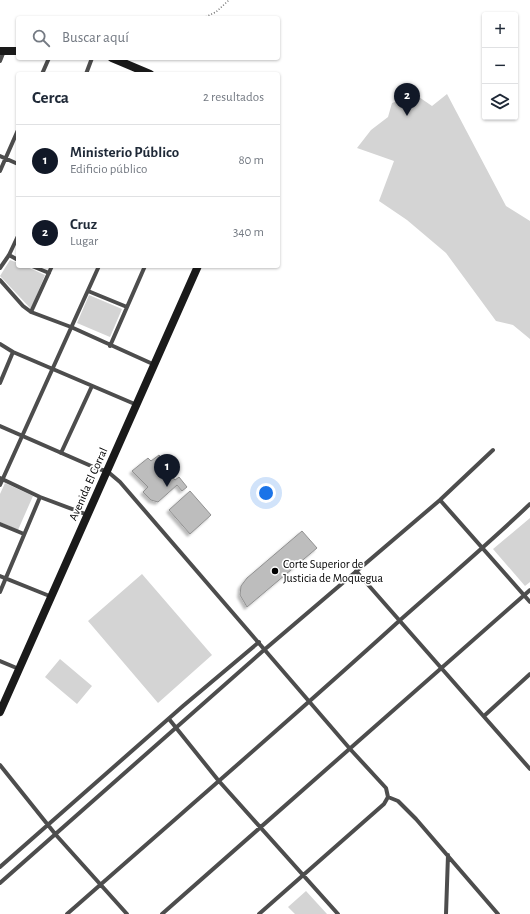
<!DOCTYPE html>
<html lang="es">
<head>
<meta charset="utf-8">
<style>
  :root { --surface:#fff; --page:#f6f6f7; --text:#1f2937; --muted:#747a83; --line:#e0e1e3; --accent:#111827 }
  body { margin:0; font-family:"Alegreya Sans",sans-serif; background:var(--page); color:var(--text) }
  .controls { position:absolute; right:12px; top:12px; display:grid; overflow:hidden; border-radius:4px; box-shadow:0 1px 3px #0004 }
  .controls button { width:36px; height:36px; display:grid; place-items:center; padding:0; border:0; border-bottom:1px solid var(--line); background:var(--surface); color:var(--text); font:20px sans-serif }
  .you { position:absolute; left:266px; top:493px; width:14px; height:14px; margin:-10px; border:3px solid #fff; border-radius:50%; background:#1a73e8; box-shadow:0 0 0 6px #1a73e833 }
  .badge { display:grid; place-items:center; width:26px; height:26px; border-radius:50%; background:var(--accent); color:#fff; font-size:13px; font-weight:700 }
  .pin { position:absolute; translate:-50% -33px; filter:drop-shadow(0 1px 2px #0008) }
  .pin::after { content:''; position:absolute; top:21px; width:14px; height:12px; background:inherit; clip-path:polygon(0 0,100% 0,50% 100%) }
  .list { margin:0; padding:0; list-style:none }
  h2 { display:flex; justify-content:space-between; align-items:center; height:52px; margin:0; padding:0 16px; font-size:17px }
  h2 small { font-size:13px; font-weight:400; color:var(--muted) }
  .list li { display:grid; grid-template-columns:26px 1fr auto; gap:12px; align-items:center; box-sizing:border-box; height:72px; padding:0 16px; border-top:1px solid var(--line) }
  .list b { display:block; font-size:15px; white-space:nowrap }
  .list p { margin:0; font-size:13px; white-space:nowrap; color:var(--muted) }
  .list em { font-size:13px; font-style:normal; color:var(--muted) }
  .icon { flex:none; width:22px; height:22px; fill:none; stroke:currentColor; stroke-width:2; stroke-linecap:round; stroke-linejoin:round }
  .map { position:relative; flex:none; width:530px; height:914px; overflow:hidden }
  .search { position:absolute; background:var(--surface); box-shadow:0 1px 3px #0004; left:16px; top:16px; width:264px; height:44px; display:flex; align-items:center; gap:10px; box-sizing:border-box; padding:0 14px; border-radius:4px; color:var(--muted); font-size:15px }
  .panel { position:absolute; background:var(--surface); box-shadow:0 1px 3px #0004; left:16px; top:72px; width:264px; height:196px; border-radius:4px }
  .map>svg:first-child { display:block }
  .green { fill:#d4d4d4 }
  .building { fill:#bdbdbd; stroke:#919191; filter:url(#shadow) }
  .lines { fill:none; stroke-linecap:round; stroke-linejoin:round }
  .path { stroke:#6f6f6f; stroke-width:1.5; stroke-dasharray:1 2; stroke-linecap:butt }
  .street { stroke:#4d4d4d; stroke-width:4 }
  .secondary { stroke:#1a1a1a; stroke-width:8 }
  .poi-dot { fill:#000; stroke:#fff; stroke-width:1.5 }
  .labels { text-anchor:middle; stroke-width:3.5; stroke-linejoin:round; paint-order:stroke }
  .street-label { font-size:12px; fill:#000; stroke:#fff }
  .poi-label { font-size:12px; fill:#000; stroke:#fff; text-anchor:start }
</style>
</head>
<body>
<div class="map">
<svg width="530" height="914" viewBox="0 0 530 914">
  <defs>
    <filter id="shadow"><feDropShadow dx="-2.5" dy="2.5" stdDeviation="1" flood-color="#0004"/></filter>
  </defs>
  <rect width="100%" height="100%" fill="#fff"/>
  <path class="green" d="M447,94L506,206L530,221V339L513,325L496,321L446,253L407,220L379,201L394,161L357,148L371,130L388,117L392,103L416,95L432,106Z
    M10,260L18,263V266H25L45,275L31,309L0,276Z
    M89,295L122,309L110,337L77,323Z
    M5,483L33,496L18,530L0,522V494Z
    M530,518V582L525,586L493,549Z
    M142,574L212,655L158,703L88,621Z
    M60,659L92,686L77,704L45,677Z
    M306,891L327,914H295L288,907Z"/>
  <path class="building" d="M159,455L175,473L171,475L175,480L179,477L187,487L182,491L177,485L158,502L151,500L143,492L148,487L132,471L148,458L151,461Z
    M190,491L211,515L190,534L169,510Z
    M302,531L317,548L247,607L240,595L241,586L247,578Z"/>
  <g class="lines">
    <path class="path" d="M203,18L216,12L229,0"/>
    <path class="street" d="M0,61L4,51
      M42,74L49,58
      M86,74L92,58
      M0,156L18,164
      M0,171L18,130
      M9,255L18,260
      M32,266L49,273
      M0,268L9,255L18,236
      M0,280L23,306L31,312L71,327L155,365
      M88,291L127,307
      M31,312L52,266
      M0,344L13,352L137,405
      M110,346L145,266
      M0,383L13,352
      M0,426L98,469L107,471L120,482L351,750L386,788L388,797L384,804L259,914
      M61,453L92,386
      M0,478L40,497L88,515
      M0,485L99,266
      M440,500L530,602
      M0,524L24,534
      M356,571L530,769
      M0,576L52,597
      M0,592L40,497
      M0,661L19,669
      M484,716L530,674
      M169,719L218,780L338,914
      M0,765L56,835L127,914
      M388,797L398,801L416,819L498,914
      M0,867L183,706L259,642
      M0,883L264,650L440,500L493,450
      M67,914C177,817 289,721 398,622C442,583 487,545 530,504
      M162,914L530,590
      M446,914L448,855"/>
    <path class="secondary" d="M0,51H18
      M112,58L150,74
      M0,712L198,266"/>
  </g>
  <circle class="poi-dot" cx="275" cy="571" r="4"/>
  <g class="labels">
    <g class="street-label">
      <text transform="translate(88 484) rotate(-66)" y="4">Avenida El Corral</text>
    </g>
    <g class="poi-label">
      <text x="283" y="568">Corte Superior de<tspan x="283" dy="14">Justicia de Moquegua</tspan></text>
    </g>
  </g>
</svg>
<div class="controls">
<button>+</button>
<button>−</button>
<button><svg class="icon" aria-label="layers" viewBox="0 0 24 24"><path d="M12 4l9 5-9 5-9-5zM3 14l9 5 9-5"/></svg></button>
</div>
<div class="you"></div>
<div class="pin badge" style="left:167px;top:487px">1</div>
<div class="pin badge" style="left:407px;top:116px">2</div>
<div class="search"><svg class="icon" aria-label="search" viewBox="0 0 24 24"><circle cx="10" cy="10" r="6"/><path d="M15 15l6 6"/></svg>Buscar aquí</div>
<section class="panel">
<h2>Cerca<small>2 resultados</small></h2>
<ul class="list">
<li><span class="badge">1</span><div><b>Ministerio Público</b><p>Edificio público</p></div><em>80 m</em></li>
<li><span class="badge">2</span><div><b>Cruz</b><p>Lugar</p></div><em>340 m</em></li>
</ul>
</section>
</div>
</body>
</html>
